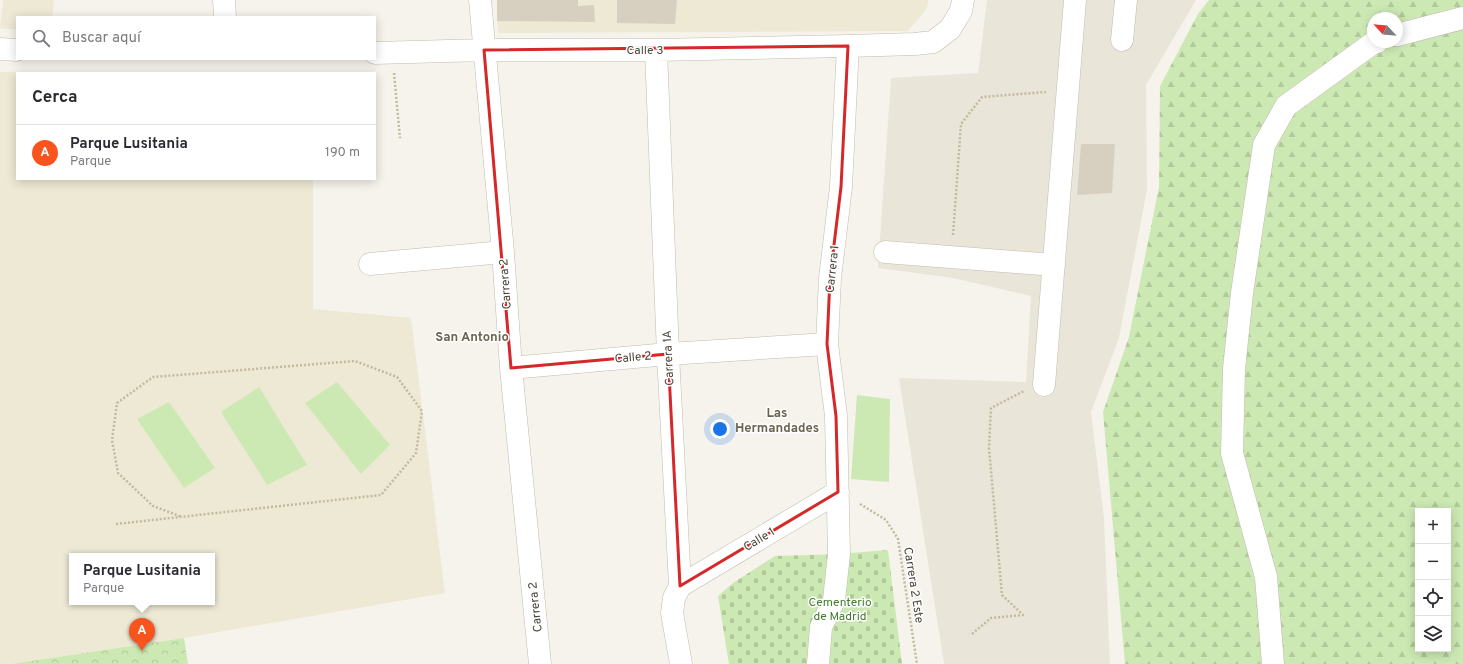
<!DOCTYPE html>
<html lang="es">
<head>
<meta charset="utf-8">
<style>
  :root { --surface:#fff; --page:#f7f7f7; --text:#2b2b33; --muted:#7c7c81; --line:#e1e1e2; --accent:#f9541e }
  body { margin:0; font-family:Overpass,sans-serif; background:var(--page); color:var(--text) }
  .controls { position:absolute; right:12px; bottom:12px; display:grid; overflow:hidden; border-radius:0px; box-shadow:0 2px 10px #0003 }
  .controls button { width:36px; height:36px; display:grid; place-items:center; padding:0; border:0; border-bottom:1px solid var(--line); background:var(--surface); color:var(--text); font:20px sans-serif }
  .compass { position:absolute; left:1367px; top:12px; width:36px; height:36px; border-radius:50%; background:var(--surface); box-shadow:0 2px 10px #0003; rotate:296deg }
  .you { position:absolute; left:720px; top:429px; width:14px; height:14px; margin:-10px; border:3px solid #fff; border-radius:50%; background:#1a73e8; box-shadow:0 0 0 6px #1a73e833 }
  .badge { display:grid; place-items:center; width:26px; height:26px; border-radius:50%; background:var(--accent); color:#fff; font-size:13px; font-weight:700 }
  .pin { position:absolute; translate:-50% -33px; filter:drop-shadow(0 1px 2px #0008) }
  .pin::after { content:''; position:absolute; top:21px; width:14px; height:12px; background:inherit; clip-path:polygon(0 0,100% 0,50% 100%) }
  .popup { position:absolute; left:69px; top:553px; width:146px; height:52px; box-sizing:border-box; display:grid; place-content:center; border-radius:0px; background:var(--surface); filter:drop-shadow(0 1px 3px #0005); font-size:13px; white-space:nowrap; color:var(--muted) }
  .popup b { font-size:15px; color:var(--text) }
  .popup::after { content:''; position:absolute; left:50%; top:100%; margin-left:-8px; border:8px solid transparent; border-top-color:var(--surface) }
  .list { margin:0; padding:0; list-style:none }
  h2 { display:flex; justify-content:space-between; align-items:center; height:52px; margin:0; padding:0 16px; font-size:17px }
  h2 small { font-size:13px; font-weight:400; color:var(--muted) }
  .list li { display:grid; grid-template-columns:26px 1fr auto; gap:12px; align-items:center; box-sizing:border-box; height:56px; padding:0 16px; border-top:1px solid var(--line) }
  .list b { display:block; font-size:15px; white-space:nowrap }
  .list p { margin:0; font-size:13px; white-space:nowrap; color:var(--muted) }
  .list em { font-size:13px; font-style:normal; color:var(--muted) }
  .icon { flex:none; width:22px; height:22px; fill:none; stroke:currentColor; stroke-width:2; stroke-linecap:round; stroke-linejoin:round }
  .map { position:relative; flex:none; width:1463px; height:664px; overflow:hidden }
  .search { position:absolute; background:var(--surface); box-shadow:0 2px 10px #0003; left:16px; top:16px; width:360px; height:44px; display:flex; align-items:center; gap:10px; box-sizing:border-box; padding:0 14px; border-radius:0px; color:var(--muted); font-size:15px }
  .panel { position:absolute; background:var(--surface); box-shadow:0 2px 10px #0003; left:16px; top:72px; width:360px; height:108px; border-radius:0px }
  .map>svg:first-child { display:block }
  .residential { fill:#e9e6d9 }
  .education { fill:#eee9d5; fill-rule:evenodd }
  .forest { fill:url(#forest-firs); fill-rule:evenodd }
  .cemetery { fill:url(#cemetery-stones) }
  .park { fill:url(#park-crowns) }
  .pitch { fill:#cce9b4 }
  .building { fill:#d7d0c0 }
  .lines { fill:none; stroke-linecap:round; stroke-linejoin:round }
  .minor-casing { stroke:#c1bcad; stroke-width:23 }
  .path { stroke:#c3b99e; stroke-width:2.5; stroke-dasharray:2 2; stroke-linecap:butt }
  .minor { stroke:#fff; stroke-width:22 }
  .marked { fill:none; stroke:#d62828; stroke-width:3; stroke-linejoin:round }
  .labels { text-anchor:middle; stroke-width:3; stroke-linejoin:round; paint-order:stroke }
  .street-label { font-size:12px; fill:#4a4538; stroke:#fff }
  .park-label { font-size:12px; fill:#427c2b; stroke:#fff }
  .neighbourhood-label { font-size:13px; font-weight:bold; fill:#6d6450; stroke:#fff }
</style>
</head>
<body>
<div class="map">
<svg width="1463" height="664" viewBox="0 0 1463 664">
  <defs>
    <pattern id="forest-firs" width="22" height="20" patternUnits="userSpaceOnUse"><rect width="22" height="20" fill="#cce9b4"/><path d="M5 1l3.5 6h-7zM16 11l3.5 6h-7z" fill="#b1c99c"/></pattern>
    <pattern id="cemetery-stones" width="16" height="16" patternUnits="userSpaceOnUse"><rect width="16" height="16" fill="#cce9b4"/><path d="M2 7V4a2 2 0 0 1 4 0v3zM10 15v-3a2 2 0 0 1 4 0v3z" fill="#b1c99c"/></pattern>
    <pattern id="park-crowns" width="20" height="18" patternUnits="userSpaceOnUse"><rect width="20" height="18" fill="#cce9b4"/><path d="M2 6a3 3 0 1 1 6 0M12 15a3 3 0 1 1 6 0" fill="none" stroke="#b1c99c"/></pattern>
  </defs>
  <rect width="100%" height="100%" fill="#f5f3eb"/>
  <path class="residential" d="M987,0H1196L1146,85L1147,189L1119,338L1091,412L1104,518L1110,664H944L899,378L1026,382L1031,296L953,278L878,268L891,78L978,73Z"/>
  <path class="education" d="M3,0H54L52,17H17V30L0,28Z
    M497,0H928L927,8L908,31L498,33Z
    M0,72L122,73H17V179H313V309L411,318L445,593L184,638L11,664H0ZM72,556H212V602H72Z"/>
  <path class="forest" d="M1209,0H1463V664H1125L1103,412L1129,337L1159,187L1160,86L1198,14ZM1373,18H1397V42H1373ZM1418,511H1448V649H1418Z"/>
  <path class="cemetery" d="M888,550L902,664H729L718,596L733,583L775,556L839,554Z"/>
  <path class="park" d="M184,638L188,664H11Z"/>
  <path class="pitch" d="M337,382L390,445L361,474L305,403Z
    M259,387L307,465L267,485L221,412Z
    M857,395L890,399L889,482L851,479Z
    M169,402L215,468L184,488L137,419Z"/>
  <path class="building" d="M497,0H578V6L594,5L595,22L497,21Z
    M617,0H677L675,24L617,23Z
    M1081,144H1115L1112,193L1077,195Z"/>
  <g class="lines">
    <g class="minor-casing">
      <path id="minor" d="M224,0L225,17
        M480,0L503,252L511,368L540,664
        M1397,35L1463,18
        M1122,40L1126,0
        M0,49L17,50
        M656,50L668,354L680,586L674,598L672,613L681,664
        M375,53L484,50H656L848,46L915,44L933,42L950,29L961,11L963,0
        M885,252L1054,265
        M370,264L503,252
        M511,368L668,354L827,344
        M1044,385L1075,0
        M680,586L838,492
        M818,664L821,627L834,600L839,554L836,416L827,344L830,278L841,187L848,46
        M1273,664L1266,577L1232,453L1234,369L1242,293L1264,145L1286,106L1373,43L1377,42"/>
    </g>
    <path class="path" d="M394,73L400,138
      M953,235L961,124L982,97L1046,92
      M860,504L886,520L898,539L917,664
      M116,524L381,495L416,453L422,411L397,377L355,361L153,377L117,403L112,440L118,473L153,506L182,517
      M972,634L991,618L1023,615L1002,595L989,448L991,408L1024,391"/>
    <use href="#minor" class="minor"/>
  </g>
  <path class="marked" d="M848,46L841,187L830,278L827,344L836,416L838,492L680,586L668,354L511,368L484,50Z"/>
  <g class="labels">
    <g class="street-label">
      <text x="645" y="54">Calle 3</text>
      <text transform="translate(832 269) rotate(-84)" y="4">Carrera 1</text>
      <text transform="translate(505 284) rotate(-94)" y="4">Carrera 2</text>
      <text transform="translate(633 357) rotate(-5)" y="4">Calle 2</text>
      <text transform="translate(668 358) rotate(-93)" y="4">Carrera 1A</text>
      <text transform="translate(759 539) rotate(-31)" y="4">Calle 1</text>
      <text transform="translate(914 585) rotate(81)" y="4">Carrera 2 Este</text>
      <text transform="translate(535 607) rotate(-96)" y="4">Carrera 2</text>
    </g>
    <g class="park-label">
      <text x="840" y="606">Cementerio<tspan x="840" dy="14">de Madrid</tspan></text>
    </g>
    <g class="neighbourhood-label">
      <text x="472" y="341">San Antonio</text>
      <text x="777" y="417">Las<tspan x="777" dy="15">Hermandades</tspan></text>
    </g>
  </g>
</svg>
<div class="controls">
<button>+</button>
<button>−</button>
<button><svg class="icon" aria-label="locate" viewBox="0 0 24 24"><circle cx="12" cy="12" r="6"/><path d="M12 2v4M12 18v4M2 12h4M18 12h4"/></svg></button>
<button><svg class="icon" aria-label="layers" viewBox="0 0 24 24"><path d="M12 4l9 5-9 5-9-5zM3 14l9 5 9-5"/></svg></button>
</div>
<svg class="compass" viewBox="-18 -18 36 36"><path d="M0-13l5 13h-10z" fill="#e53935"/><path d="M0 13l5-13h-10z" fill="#7c7c81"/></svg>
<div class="you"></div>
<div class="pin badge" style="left:142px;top:651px">A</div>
<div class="popup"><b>Parque Lusitania</b>Parque</div>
<div class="search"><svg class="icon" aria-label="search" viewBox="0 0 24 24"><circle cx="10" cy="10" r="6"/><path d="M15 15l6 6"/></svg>Buscar aquí</div>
<section class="panel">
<h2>Cerca<small></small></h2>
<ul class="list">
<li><span class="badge">A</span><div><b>Parque Lusitania</b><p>Parque</p></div><em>190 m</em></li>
</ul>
</section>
</div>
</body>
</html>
